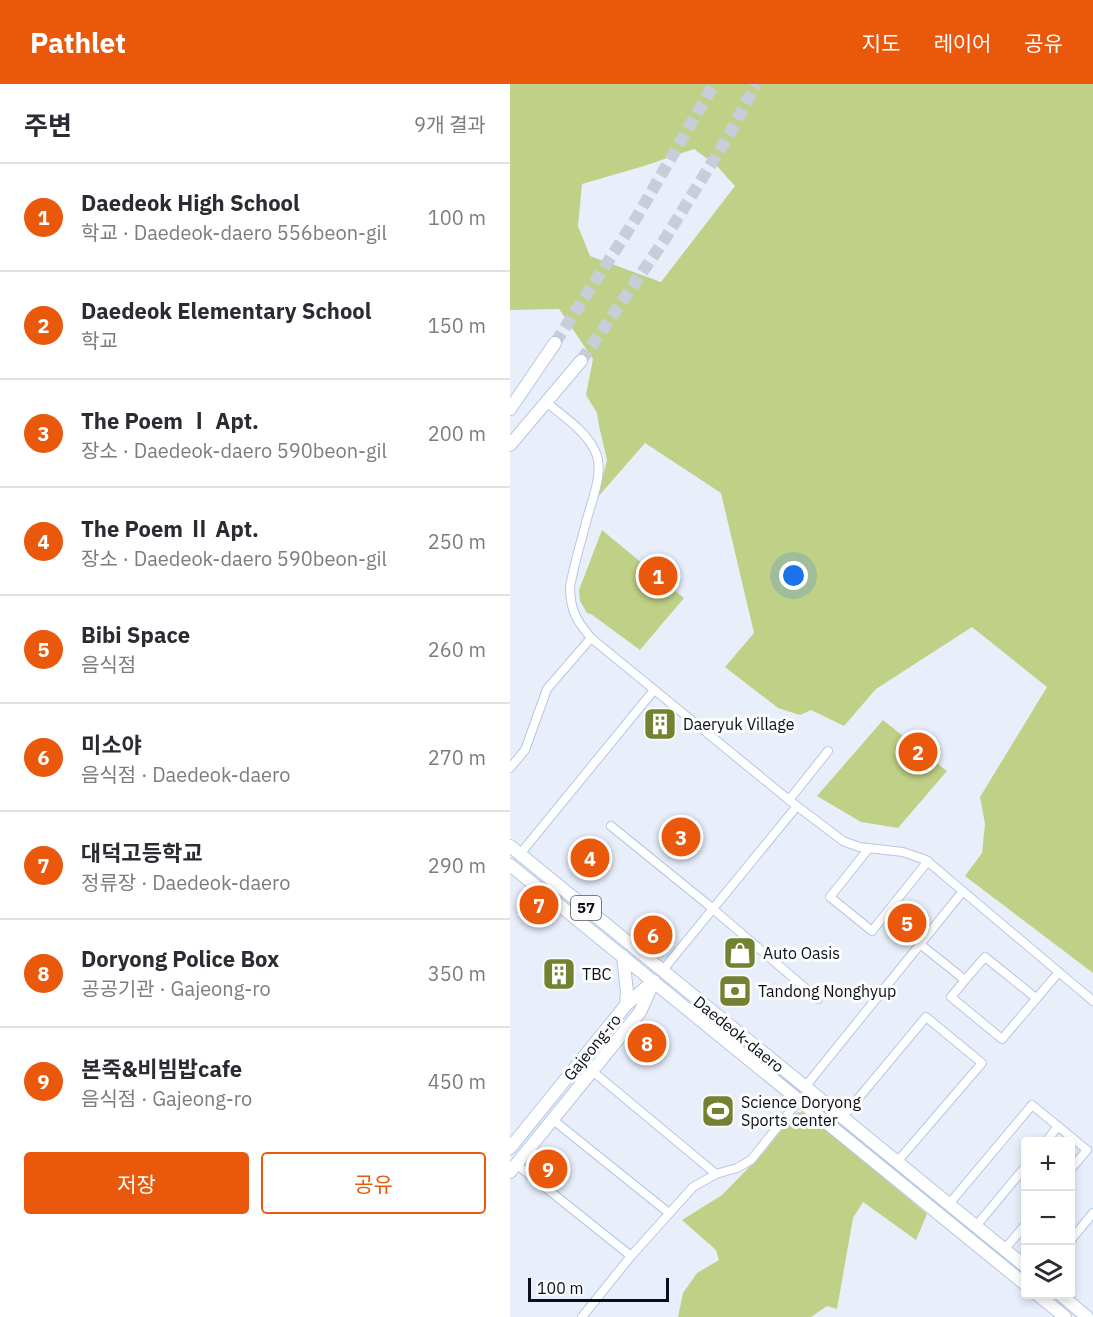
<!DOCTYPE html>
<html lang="ko">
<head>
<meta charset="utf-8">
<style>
  :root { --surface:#fff; --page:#f7f7f7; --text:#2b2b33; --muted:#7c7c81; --line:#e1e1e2; --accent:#ea580c }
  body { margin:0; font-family:"IBM Plex Sans","Noto Sans KR",sans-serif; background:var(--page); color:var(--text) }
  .controls { position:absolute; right:18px; bottom:18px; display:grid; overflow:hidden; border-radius:6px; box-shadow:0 3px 9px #0003 }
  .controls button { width:54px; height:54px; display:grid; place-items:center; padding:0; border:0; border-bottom:2px solid var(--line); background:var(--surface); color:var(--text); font:30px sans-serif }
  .scale { position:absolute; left:18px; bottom:15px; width:141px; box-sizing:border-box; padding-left:6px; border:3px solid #0a0f19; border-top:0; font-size:16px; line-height:21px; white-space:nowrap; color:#0a0f19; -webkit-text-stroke:4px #fcfcfc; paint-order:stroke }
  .you { position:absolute; left:284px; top:492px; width:21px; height:21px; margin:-15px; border:4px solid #fff; border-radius:50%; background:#1a73e8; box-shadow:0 0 0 9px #1a73e833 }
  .badge { display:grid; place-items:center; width:39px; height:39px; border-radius:50%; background:var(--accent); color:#fff; font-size:20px; font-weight:700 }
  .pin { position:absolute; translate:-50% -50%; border:3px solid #fff; box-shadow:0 2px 6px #0006 }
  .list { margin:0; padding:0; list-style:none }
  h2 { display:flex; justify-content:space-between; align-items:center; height:78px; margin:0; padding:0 24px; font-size:26px }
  h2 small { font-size:20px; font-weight:400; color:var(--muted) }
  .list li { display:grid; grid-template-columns:39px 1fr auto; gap:18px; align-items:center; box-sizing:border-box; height:108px; padding:0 24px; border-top:2px solid var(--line) }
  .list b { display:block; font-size:22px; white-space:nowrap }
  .list p { margin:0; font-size:20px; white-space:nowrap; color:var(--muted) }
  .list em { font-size:20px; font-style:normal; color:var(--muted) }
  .actions { display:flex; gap:12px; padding:18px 24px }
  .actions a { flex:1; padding:14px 0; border:2px solid var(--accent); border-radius:6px; text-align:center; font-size:21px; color:var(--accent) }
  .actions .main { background:var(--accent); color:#fff }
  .icon { flex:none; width:33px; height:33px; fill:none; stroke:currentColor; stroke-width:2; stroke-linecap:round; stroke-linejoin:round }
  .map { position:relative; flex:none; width:583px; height:1233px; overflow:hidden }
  header { display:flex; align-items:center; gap:36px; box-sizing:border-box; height:84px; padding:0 30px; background:var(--accent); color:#fff }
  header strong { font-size:28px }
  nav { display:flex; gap:33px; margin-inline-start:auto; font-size:21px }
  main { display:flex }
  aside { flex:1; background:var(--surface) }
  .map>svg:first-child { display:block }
  .green { fill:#c0d187; fill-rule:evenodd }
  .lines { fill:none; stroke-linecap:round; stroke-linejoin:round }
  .primary-tunnel { stroke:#c7cdd9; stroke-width:12; stroke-dasharray:12 6; stroke-linecap:butt }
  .street-casing { stroke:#b6c7e3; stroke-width:10 }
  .primary-casing { stroke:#b6c7e3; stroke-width:14 }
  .street { stroke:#fff; stroke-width:8 }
  .primary { stroke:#fff; stroke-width:12 }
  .labels { text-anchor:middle; stroke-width:6; stroke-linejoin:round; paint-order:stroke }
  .shield { fill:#fcfcfc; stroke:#53565d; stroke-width:1.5 }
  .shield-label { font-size:15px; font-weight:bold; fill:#0a0f19 }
  .poi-label { font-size:16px; fill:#0a0f19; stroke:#fcfcfc; text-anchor:start }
  .street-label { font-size:16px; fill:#0a0f19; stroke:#fcfcfc }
</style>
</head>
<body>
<header>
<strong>Pathlet</strong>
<nav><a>지도</a><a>레이어</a><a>공유</a></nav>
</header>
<main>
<aside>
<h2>주변<small>9개 결과</small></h2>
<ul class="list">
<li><span class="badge">1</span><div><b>Daedeok High School</b><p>학교 · Daedeok-daero 556beon-gil</p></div><em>100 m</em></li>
<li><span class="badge">2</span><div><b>Daedeok Elementary School</b><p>학교</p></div><em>150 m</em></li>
<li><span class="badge">3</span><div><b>The Poem Ⅰ Apt.</b><p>장소 · Daedeok-daero 590beon-gil</p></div><em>200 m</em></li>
<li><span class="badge">4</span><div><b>The Poem Ⅱ Apt.</b><p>장소 · Daedeok-daero 590beon-gil</p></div><em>250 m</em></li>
<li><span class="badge">5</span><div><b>Bibi Space</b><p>음식점</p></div><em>260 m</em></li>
<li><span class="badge">6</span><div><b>미소야</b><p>음식점 · Daedeok-daero</p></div><em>270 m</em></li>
<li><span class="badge">7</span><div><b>대덕고등학교</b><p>정류장 · Daedeok-daero</p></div><em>290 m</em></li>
<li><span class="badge">8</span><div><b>Doryong Police Box</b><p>공공기관 · Gajeong-ro</p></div><em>350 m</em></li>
<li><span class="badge">9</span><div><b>본죽&amp;비빔밥cafe</b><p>음식점 · Gajeong-ro</p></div><em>450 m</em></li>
</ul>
<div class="actions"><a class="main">저장</a><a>공유</a></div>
</aside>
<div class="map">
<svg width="583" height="1233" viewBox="0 0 583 1233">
  <rect width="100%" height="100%" fill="#e8effb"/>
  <path class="green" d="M0,0H583V889L455,792L472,769L475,740L470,713L537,603L462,543L366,605L334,642L301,626L290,631L268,624L215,583L244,549L211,409L135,359L87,414L97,376L89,342L87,329L76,311L83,275L49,225L0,226ZM184,65L206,81L225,102L151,198L80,172L68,142L72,100L134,82Z
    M92,446L174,514L130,566L81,530L77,529L70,517L69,506Z
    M373,636L437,687L388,744L351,738L307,712Z
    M295,1028L417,1130L406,1156L353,1118L343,1134L327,1225L317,1222L301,1233H168L173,1209L187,1189L209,1176L206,1166L172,1136L212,1111L254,1068L285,1029Z"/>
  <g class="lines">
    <path class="primary-tunnel" d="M45,259L125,136L204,0
      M71,277L153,158L219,51L246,0"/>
    <g class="street-casing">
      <path id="street" d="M36,318C53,332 76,347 85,367C95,387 82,415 77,435C71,458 64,480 60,503C60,527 67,537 81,554L279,716L333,757L349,763L393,768L416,776L583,917
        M0,684L15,666L37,605L81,554
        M279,716L318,667
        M101,742L196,819L308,915
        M359,764L320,813L362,847L418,777
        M10,770L144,606
        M410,860L455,896L441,913L492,955L549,888
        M152,887L287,722
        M455,896L475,873L526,914
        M81,986L206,1090
        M295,1003L453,807
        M332,1034L416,933L472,979L387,1078
        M42,1035L159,1129
        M536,1058L548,1042
        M6,1080L121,1172
        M439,1120L522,1021L577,1066L560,1086
        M466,1142L516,1082
        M560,1157L583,1129
        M494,1166L516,1140
        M72,1233L121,1172L183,1103L206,1090L227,1084L241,1076L289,1016"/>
    </g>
    <g class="primary-casing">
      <path id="primary" d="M0,325L45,259
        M0,361L71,277
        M0,762L516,1183
        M0,781L516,1201
        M113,872L117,908L116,921
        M0,1064L116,921L141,899
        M0,1088L130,928L144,897
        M527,1210L555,1233
        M550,1210L577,1233"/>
    </g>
    <use href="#street" class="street"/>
    <use href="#primary" class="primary"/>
  </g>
  <defs>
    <g id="building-square" transform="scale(1.725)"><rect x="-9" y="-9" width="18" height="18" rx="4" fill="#728230" stroke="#fcfcfc"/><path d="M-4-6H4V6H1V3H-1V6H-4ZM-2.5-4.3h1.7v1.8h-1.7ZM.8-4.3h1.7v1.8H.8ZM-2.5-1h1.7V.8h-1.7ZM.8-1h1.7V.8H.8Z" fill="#fff"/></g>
    <g id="shop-square" transform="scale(1.725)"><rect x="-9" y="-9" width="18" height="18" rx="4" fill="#728230" stroke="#fcfcfc"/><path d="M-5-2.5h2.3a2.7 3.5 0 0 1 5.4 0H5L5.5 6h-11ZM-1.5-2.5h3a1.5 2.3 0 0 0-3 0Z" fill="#fff"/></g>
    <g id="bank-square" transform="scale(1.725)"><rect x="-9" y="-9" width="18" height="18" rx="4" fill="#728230" stroke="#fcfcfc"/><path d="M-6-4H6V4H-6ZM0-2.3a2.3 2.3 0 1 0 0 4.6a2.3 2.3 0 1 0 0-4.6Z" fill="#fff"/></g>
    <g id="stadium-square" transform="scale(1.725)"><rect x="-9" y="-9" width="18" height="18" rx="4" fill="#728230" stroke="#fcfcfc"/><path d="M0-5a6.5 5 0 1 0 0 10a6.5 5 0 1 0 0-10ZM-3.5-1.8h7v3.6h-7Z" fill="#fff"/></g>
  </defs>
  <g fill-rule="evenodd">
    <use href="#building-square" x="150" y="640"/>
    <use href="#shop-square" x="230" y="869"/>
    <use href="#building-square" x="49" y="890"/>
    <use href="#bank-square" x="225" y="907"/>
    <use href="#stadium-square" x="208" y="1027"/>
  </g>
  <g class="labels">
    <rect class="shield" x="61" y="812" width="30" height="24" rx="4.5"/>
    <g class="shield-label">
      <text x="76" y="829">57</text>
    </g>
    <g class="poi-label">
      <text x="173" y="646">Daeryuk Village</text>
      <text x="253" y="875">Auto Oasis</text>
      <text x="72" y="896">TBC</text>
      <text x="248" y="913">Tandong Nonghyup</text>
      <text x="231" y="1024">Science Doryong<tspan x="231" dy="18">Sports center</tspan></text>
    </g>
    <g class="street-label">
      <text transform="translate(229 950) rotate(39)" y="6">Daedeok-daero</text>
      <text transform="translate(82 963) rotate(-51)" y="6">Gajeong-ro</text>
    </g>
  </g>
</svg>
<div class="controls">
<button>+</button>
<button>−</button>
<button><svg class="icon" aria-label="layers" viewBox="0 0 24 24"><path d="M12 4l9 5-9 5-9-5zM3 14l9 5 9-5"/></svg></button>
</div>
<div class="scale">100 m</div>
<div class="you"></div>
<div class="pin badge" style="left:148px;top:492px">1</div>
<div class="pin badge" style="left:408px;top:668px">2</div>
<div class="pin badge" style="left:171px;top:753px">3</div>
<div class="pin badge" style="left:80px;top:774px">4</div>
<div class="pin badge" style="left:397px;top:839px">5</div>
<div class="pin badge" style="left:143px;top:851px">6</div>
<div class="pin badge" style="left:29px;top:821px">7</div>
<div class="pin badge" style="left:137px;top:959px">8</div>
<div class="pin badge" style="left:38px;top:1085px">9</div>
</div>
</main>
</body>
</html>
